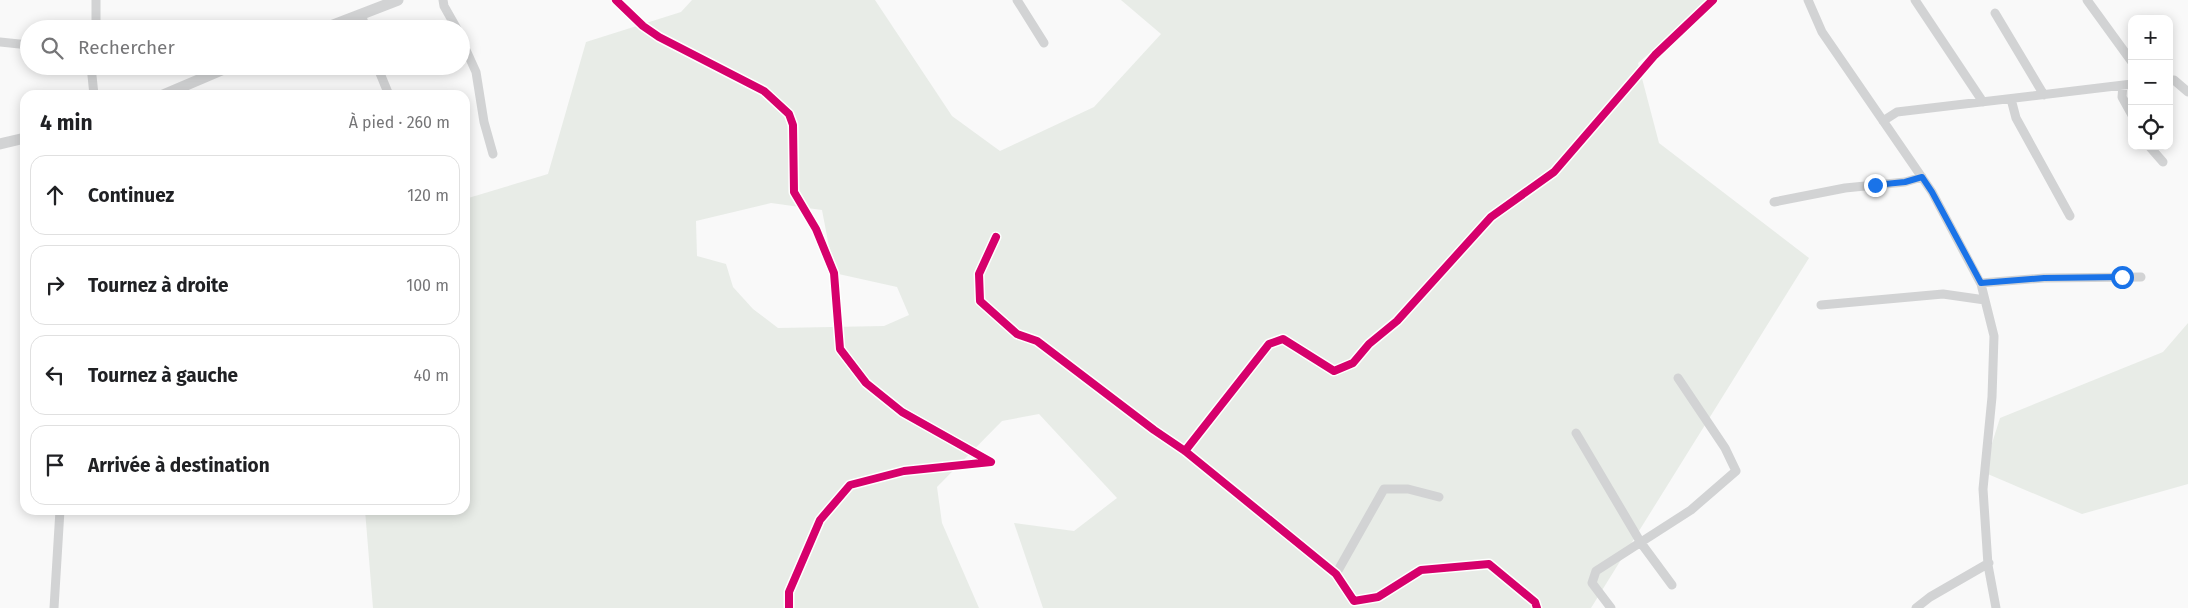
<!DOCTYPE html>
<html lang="fr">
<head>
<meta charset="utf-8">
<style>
  :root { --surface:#fff; --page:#f6f6f6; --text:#202124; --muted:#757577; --line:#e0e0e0 }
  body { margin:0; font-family:"Fira Sans",sans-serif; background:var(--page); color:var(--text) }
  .controls { position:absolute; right:15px; top:15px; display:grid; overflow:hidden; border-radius:10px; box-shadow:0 2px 12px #0003 }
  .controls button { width:45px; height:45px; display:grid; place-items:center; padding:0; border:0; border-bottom:1px solid var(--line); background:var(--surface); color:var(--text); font:25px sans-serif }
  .stop { position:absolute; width:15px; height:15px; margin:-11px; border:4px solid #1a73e8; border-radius:50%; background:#fff }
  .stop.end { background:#1a73e8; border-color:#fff; box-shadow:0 1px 5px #0008 }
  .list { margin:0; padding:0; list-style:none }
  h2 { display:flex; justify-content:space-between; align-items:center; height:65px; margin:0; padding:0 20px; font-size:21px }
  h2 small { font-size:16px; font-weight:400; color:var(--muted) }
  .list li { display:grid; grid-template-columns:32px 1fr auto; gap:15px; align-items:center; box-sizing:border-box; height:80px; margin:0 10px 10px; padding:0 10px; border:1px solid var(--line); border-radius:15px }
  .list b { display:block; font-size:19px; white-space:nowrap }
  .list em { font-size:16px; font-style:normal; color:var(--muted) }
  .icon { flex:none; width:28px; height:28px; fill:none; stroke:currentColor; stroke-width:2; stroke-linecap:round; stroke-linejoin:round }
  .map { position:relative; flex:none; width:2188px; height:608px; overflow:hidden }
  .search { position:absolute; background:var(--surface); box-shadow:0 2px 12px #0003; left:20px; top:20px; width:450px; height:55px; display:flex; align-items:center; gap:12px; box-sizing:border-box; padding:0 18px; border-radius:28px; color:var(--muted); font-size:19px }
  .panel { position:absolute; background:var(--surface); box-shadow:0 2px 12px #0003; left:20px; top:90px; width:450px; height:425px; border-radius:15px }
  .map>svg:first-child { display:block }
  .green { fill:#e8ece7; fill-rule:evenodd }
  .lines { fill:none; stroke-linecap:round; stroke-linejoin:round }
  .minor { stroke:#d2d3d4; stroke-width:9 }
  .tertiary { stroke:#d2d3d4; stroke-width:11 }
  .cycleway-casing { stroke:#fff; stroke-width:11 }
  .cycleway { stroke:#d6006c; stroke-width:8 }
  .route { stroke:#1a73e8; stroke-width:6 }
</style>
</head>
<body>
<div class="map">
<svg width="2188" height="608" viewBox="0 0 2188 608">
  <rect width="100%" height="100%" fill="#f9f9f9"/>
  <path class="green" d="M692,0H875L952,116L1000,151L1094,107L1161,34L1121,0H1712L1638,63L1659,143L1809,258L1591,608H1043L1014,523L1074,531L1117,498L1039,414L1002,421L937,487L942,523L979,608H373L365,510H465V199L548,174L586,42L681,12ZM771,203L822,210L834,273L897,287L909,315L884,326L778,328L753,309L733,287L726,264L697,256L696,221Z
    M2188,323V484L2082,514L1983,472L2000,418L2163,352Z"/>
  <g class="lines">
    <path class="minor" d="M443,0L444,6L457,29
      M616,0L643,26L659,37L764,91L789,114L793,125L794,192L816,229L834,273L840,349L866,383L902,412L991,462L904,471L850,485L820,520L789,592V608
      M1017,0L1044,43
      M1808,0L1822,32L1932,192L1981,284L1994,336L1992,397L1983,489L1988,565L1996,608
      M1915,0L1983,102
      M2087,0L2132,62
      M1995,13L2044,95
      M361,14L366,29
      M96,29V0
      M461,39L476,72L484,122L493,154
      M0,42L29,45
      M91,66L94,95
      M377,66L389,95
      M2169,81L2174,80L2188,92
      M2123,85L2122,97L2132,115
      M2011,99L2016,118L2070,216
      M1883,121L1897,112L2132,84
      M2149,146L2163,162
      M1774,202L1845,188L1905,182L1922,177
      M996,237L979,274L980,301L1017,334L1037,341L1154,430L1185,451L1336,574L1354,601L1378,597L1421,570L1489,564L1535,602L1537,608
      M1981,283L2044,278L2141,277
      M1821,305L1943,294L1985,300
      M1576,433L1641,543L1672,585
      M1185,451L1269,344L1283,339L1334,371L1353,363L1369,344L1397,321L1491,217L1554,172L1655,55L1713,0
      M1336,574L1384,489H1408L1439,497
      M54,608L60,510
      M1611,608L1592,583L1596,571L1691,510L1736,471L1725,448L1678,378
      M1916,608L1930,597L1989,563"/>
    <path class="tertiary" d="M323,29L398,0
      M163,95L231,66
      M0,144L25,138"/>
    <g class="cycleway-casing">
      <path id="cycleway" d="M616,0L643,26L659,37L764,91L789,114L793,125L794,192L816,229L834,273L840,349L866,383L902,412L991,462L904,471L850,485L820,520L789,592V608
        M996,237L979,274L980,301L1017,334L1037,341L1154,430L1185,451L1336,574L1354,601L1378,597L1421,570L1489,564L1535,602L1537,608
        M1185,451L1269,344L1283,339L1334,371L1353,363L1369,344L1397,321L1491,217L1554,172L1655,55L1713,0"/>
    </g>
    <use href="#cycleway" class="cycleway"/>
  </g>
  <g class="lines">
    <path class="route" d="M1875,185L1905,182L1922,177L1932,192L1981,283L2044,278L2122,277"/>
  </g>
</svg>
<div class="controls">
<button>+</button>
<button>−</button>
<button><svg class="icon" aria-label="locate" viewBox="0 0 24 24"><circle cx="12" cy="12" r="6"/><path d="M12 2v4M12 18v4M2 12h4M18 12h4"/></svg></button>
</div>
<div class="stop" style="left:2122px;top:277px"></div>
<div class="stop end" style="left:1875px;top:185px"></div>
<div class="search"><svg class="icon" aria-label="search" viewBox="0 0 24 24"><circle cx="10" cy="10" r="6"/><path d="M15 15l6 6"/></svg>Rechercher</div>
<section class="panel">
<h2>4 min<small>À pied · 260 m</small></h2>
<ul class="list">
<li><svg class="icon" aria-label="ahead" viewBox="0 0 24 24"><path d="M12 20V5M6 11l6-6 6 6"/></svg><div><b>Continuez</b></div><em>120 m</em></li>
<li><svg class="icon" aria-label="right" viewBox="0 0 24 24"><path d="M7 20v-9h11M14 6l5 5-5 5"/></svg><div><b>Tournez à droite</b></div><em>100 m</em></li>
<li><svg class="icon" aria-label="left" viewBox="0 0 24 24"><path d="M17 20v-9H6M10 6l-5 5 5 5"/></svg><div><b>Tournez à gauche</b></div><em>40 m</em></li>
<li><svg class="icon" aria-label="arrive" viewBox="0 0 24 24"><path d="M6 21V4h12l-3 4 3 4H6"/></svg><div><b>Arrivée à destination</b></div></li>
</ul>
</section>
</div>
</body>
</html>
